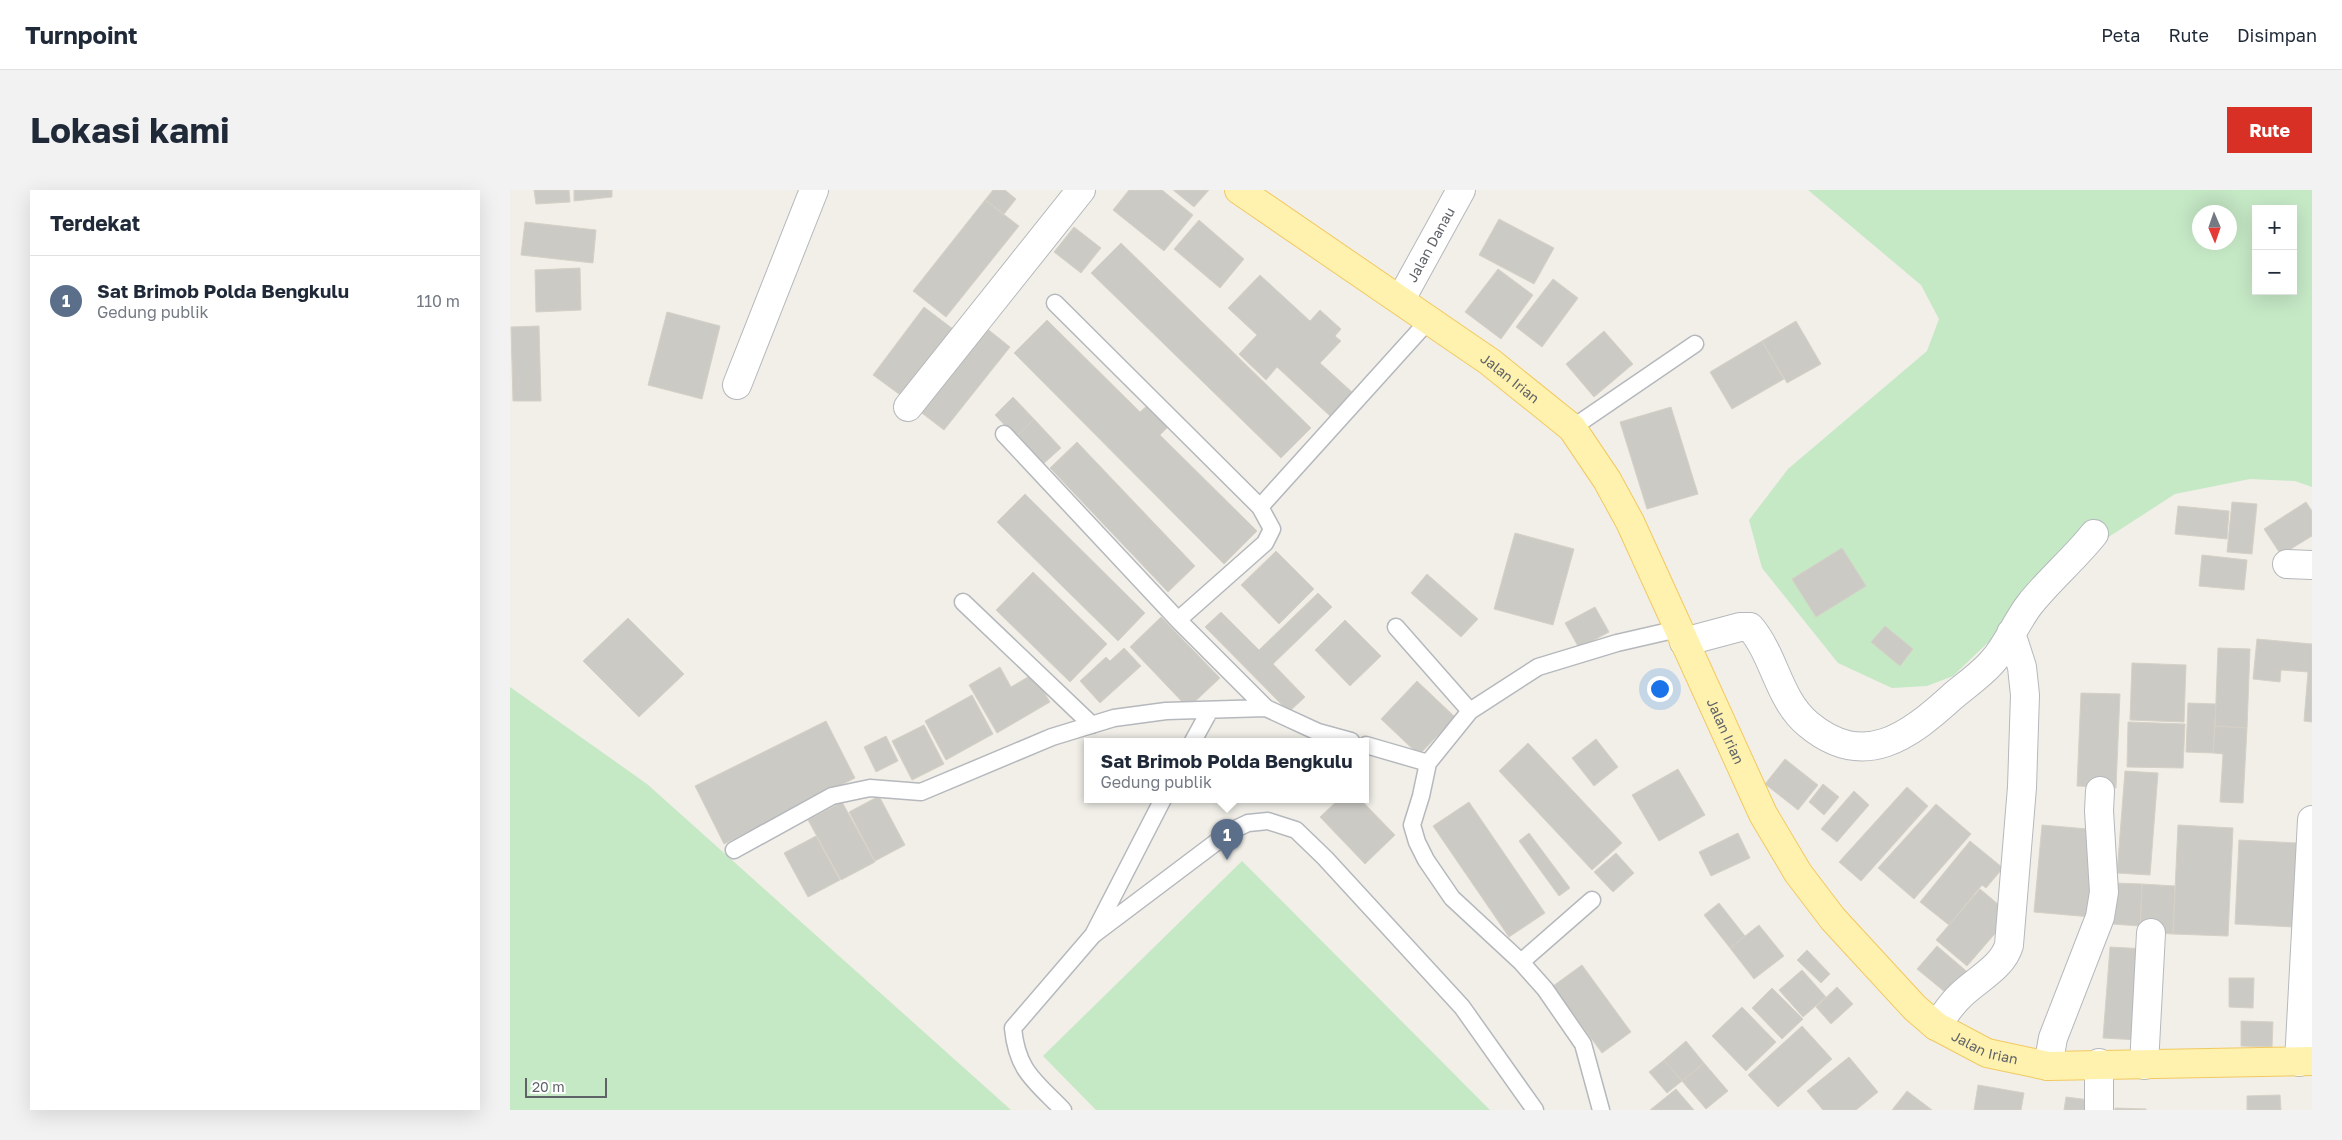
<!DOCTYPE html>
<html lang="id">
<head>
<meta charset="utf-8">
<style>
  :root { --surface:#fff; --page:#f2f2f3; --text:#1f2937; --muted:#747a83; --line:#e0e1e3; --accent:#d93025 }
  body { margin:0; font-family:"Golos Text",sans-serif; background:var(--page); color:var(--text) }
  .controls { position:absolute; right:15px; top:15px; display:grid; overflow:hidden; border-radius:0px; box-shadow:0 5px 20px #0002 }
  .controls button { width:45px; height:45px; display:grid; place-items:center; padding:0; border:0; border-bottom:1px solid var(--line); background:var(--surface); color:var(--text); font:25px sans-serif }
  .compass { position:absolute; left:1682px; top:15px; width:45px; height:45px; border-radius:50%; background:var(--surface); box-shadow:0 5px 20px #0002; rotate:178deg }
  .scale { position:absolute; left:15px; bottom:12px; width:82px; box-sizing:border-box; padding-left:5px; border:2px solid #5f6368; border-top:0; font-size:14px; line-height:18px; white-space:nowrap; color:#5f6368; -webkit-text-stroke:4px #fff; paint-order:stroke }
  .you { position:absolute; left:1149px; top:498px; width:18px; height:18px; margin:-12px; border:4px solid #fff; border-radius:50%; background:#1a73e8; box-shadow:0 0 0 8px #1a73e833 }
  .badge { display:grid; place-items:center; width:32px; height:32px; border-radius:50%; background:var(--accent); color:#fff; font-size:16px; font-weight:700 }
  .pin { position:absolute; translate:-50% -41px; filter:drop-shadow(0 1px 2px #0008) }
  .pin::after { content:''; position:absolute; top:26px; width:18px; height:15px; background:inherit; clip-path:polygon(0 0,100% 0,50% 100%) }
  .popup { position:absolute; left:574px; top:548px; width:285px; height:65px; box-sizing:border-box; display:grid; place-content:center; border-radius:0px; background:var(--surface); filter:drop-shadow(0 1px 4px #0005); font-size:16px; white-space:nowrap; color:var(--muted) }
  .popup b { font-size:19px; color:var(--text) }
  .popup::after { content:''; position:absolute; left:50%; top:100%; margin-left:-10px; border:10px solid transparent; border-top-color:var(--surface) }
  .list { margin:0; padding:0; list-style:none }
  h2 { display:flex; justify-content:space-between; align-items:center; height:65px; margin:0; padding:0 20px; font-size:21px }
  h2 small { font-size:16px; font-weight:400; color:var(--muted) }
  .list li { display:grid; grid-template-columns:32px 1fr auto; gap:15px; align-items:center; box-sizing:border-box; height:90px; padding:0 20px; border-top:1px solid var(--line) }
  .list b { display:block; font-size:19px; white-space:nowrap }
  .list p { margin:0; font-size:16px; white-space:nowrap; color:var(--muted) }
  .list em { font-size:16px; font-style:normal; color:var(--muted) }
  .map { position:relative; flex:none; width:1802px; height:920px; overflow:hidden; border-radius:0px }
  header { display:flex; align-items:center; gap:30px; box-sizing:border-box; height:70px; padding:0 25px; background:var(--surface); border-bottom:1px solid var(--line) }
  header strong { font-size:24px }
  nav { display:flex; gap:28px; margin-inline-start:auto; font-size:18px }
  .intro { display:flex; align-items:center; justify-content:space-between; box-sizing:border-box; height:120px; padding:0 30px }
  h1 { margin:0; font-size:35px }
  .button { padding:12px 22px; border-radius:0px; background:var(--accent); color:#fff; font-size:18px; font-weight:700 }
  main { display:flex; gap:30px; padding:0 30px }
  aside { flex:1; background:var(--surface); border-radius:0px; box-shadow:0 5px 20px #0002 }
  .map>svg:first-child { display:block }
  .green { fill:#c5e8c5; fill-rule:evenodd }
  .building { fill:#cccac5; stroke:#d6d1c6 }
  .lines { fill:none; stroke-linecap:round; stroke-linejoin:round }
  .service-casing { stroke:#b5b8bc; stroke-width:19 }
  .minor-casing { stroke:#b5b8bc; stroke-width:30 }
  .tertiary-casing { stroke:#b5b8bc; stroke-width:30 }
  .primary-casing { stroke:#f2c960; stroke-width:30 }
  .service { stroke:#fff; stroke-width:16 }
  .minor { stroke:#fff; stroke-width:28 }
  .tertiary { stroke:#fff; stroke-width:28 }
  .primary { stroke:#fff2af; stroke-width:28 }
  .labels { text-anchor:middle; stroke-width:4; stroke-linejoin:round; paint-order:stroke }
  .street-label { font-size:14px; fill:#5f6368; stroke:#fff }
</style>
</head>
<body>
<header>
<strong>Turnpoint</strong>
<nav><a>Peta</a><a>Rute</a><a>Disimpan</a></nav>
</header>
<div class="intro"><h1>Lokasi kami</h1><a class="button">Rute</a></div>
<main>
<aside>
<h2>Terdekat<small></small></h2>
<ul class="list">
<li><span class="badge" style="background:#5c6f8a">1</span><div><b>Sat Brimob Polda Bengkulu</b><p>Gedung publik</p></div><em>110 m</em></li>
</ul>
</aside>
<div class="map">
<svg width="1802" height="920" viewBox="0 0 1802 920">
  <rect width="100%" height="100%" fill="#f1efe8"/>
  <path class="green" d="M1298,0H1802V297L1785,291L1740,289L1665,304L1566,368L1443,486L1417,496L1382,498L1328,473L1252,378L1239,330L1278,279L1417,161L1429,129L1411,95ZM1746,19H1783V101H1746ZM1690,22H1720V52H1690Z
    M0,497L137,594L501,920H0Z
    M732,671L980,920H586L533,866Z"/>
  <path class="building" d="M24,0H59L60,12L26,14Z
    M64,0H102V7L64,11Z
    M483,0H495L506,9L494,24L475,10Z
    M619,0H652L683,25L654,61L603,20Z
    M663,0H699L684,17Z
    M475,10L509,36L436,127L403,101Z
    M989,29L1044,58L1024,94L969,65Z
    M689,30L734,69L710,98L664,59Z
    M15,32L86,40L83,73L11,65Z
    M564,37L591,58L571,83L544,62Z
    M611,53L801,238L771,268L581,83Z
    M70,78L71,120L26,122L25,80Z
    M988,79L1023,105L991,149L955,122Z
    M750,85L800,131L810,120L831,139L825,146L831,151L810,173L842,202L820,226L767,177L756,190L729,164L747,145L718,118Z
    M1043,89L1068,108L1032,157L1006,137Z
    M414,117L443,139L393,207L363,185Z
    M157,122L210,136L192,209L138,195Z
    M537,130L630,222L638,215L659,236L650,245L747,341L714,374L504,163Z
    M1286,131L1311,174L1277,193L1252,151Z
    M470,133L500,157L434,240L404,217Z
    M29,136L31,211H3L1,137Z
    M1094,141L1123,174L1084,207L1056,174Z
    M1252,151L1274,189L1222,219L1200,182Z
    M503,207L524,229L506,247L485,225Z
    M1161,217L1188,304L1137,319L1110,232Z
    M524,229L551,258L532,275L506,247Z
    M567,252L685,376L658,402L540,278Z
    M515,304L635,423L608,451L487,332Z
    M1722,312L1747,314L1742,364L1717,362Z
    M1796,312L1802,321V346L1771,365L1754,339Z
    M1668,316L1719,321L1717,349L1665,344Z
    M1005,343L1064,359L1043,435L984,419Z
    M1332,358L1356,396L1306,427L1282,389Z
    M766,361L804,399L769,434L731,395Z
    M1692,365L1737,370L1734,400L1689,396Z
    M523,382L597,454L560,492L486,420Z
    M917,384L968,429L951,447L901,403Z
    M808,403L822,417L763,474L795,507L779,522L695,437L711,422L749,460Z
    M1085,417L1099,442L1069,458L1055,433Z
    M651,427L710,488L678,518L620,457Z
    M118,428L174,484L129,527L73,471Z
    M835,430L871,466L840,496L805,460Z
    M1375,436L1403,459L1390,476L1361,452Z
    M1747,449L1802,454V532L1794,531L1798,482L1771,480L1770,492L1743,489Z
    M614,458L631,476L590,513L570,491L596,467L600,471Z
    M1708,458L1740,459L1737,538L1705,536Z
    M1622,473L1676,475L1674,532L1620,530Z
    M490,477L501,497L523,484L540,512L487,543L459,495Z
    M907,491L945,527L909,565L871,529Z
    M1571,503L1610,504L1606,598L1567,596Z
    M462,505L483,544L436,570L415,531Z
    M1678,513L1706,514L1703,563L1676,562Z
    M316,531L345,588L214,654L185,596Z
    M1618,532L1675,534L1673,578L1617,577Z
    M414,535L434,574L402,590L382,551Z
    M1705,536L1737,538L1733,613L1710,612L1713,564L1703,563Z
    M376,546L388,571L366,582L354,557Z
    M1086,549L1108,577L1084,596L1062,568Z
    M1018,553L1112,653L1082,680L989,581Z
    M1275,569L1308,595L1288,620L1255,594Z
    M1168,579L1195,625L1149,651L1122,605Z
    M1615,581L1648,583L1640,685L1607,683Z
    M1313,594L1329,607L1314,625L1299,612Z
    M1397,597L1418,616L1351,691L1329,672Z
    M1344,601L1359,615L1327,652L1311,639Z
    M369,606L395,655L365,671L339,622Z
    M829,609H850L885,645L855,674L810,627Z
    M332,612L365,672L331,690L298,630Z
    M959,612L1035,723L999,747L923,636Z
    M1426,614L1461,644L1404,709L1368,678Z
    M1532,635L1589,640L1581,727L1524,722Z
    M1668,635L1723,638L1718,746L1663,744Z
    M1019,643L1060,698L1049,706L1009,651Z
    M1228,643L1240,668L1201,686L1189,662Z
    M306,646L330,690L298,707L274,663Z
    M1729,650L1787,653L1783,737L1725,734Z
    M1460,651L1493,678L1476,698L1472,695L1439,735L1410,712Z
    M1106,663L1124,683L1103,702L1084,682Z
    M1605,693L1632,694L1630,736L1602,734Z
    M1632,694L1665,696L1663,744L1630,742Z
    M1470,699L1501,725L1457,776L1426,750Z
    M1209,713L1235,746L1220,758L1194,725Z
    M1249,735L1274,766L1244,789L1220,758Z
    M1427,756L1461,785L1441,807L1407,779Z
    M1600,757L1636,759L1629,850L1593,848Z
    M1297,760L1320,784L1311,793L1287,770Z
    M1072,775L1121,842L1092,863L1043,796Z
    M1292,780L1316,807L1293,827L1269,800Z
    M1719,788H1744L1743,818L1719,817Z
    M1327,797L1343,814L1321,834L1306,817Z
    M1262,798L1293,829L1272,849L1242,818Z
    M1232,817L1266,852L1236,881L1202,846Z
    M1731,831L1763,832L1762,857L1731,856Z
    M1292,836L1322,869L1268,917L1238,885Z
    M1176,851L1194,873L1172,891L1154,870Z
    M1339,867L1368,902L1346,920H1313L1297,901Z
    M1154,870L1172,891L1157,903L1139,882Z
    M1194,873L1218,901L1196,919L1172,891Z
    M1468,895L1514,903L1511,920H1464Z
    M1166,899L1184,920H1140Z
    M1397,901L1422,920H1382Z
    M1770,905L1771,920H1737V906Z
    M1556,907L1580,910L1579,920H1554Z
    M1605,918L1636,919V920H1605Z"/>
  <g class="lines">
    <g class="service-casing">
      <path id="service" d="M545,113L750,317L762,339L755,353L668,430
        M1062,238L1185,154
        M494,244L668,430L756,518
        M750,317L919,130
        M453,412L582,535
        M886,437L960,521
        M683,551L699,522
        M856,555L918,573
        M224,660L322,606L360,598L411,602L542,547L604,528L656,521L756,518L808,542L841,551
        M583,745L721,641L738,633L758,631L786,640L815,668L952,817L1025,920
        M1011,772L1082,710
        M553,920C525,891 507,881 503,838L583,745L653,609
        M1091,920L1073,854L1035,799L1011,772L942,708L916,670L907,652L902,635L911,606L918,573L960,521L1028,477L1107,453L1168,439"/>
    </g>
    <g class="minor-casing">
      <path id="minor" d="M227,195L304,0
        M398,217L571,0
        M1777,374L1802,375
        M1174,452L1230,437H1240C1265,466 1268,509 1298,534C1354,581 1399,546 1443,506C1456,495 1472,484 1483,471C1498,454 1506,432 1520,414C1540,389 1564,369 1584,344
        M1426,836C1434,826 1441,814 1451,805C1466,790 1493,777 1499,755L1512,597L1515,505L1512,477L1501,443
        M1789,872L1802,630
        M1589,873V920
        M1634,875L1641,743
        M1538,876L1543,848L1590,727L1594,702L1589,621L1590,601"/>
    </g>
    <g class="tertiary-casing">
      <g id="tertiary">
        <path id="s1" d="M891,109L951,0"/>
      </g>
    </g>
    <g class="primary-casing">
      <g id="primary">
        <path id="s2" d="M729,0L980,172L1062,238L1097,290L1120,332L1253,624L1288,683L1323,729L1405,818L1426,836L1477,863L1538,876L1802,871"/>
      </g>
    </g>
    <use href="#service" class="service"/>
    <use href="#minor" class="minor"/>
    <use href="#tertiary" class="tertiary"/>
    <use href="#primary" class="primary"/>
  </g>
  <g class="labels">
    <g class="street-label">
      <text dy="5" stroke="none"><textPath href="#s1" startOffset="62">Jalan Danau</textPath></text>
      <text dy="5" stroke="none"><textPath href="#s2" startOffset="330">Jalan Irian</textPath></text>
      <text dy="5" stroke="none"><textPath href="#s2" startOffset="750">Jalan Irian</textPath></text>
      <text dy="5" stroke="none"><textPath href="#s2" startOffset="1170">Jalan Irian</textPath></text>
    </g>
  </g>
</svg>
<div class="controls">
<button>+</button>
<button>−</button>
</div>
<svg class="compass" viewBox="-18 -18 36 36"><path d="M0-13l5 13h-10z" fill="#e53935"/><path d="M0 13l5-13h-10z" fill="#747a83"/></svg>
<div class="scale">20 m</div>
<div class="you"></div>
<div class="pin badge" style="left:717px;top:670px;background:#5c6f8a">1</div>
<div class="popup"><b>Sat Brimob Polda Bengkulu</b>Gedung publik</div>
</div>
</main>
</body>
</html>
